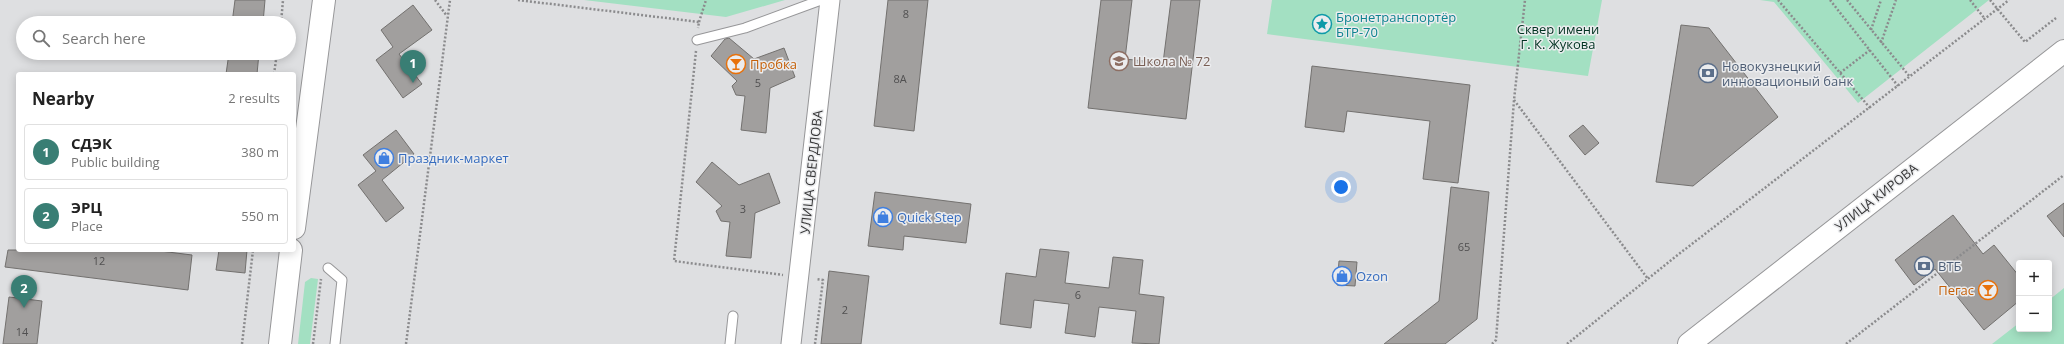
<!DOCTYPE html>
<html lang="en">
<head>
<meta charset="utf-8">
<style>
  :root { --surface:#fff; --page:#f2f2f2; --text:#222; --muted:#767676; --line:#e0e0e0; --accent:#397e74 }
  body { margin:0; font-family:"Open Sans",sans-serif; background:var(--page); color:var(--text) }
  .controls { position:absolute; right:12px; bottom:12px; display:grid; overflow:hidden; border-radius:4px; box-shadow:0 2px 10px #0003 }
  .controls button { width:36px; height:36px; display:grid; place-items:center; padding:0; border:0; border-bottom:1px solid var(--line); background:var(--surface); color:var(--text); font:20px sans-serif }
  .you { position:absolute; left:1341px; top:187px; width:14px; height:14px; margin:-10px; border:3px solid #fff; border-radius:50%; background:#1a73e8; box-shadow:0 0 0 6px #1a73e833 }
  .badge { display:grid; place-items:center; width:26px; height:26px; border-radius:50%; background:var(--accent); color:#fff; font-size:13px; font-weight:700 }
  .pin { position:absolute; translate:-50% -33px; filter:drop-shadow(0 1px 2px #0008) }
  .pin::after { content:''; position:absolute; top:21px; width:14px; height:12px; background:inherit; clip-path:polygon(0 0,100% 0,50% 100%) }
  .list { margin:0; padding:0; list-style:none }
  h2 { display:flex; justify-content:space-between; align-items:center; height:52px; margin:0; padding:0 16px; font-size:17px }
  h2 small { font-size:13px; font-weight:400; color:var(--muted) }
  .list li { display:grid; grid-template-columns:26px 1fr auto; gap:12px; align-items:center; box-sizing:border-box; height:56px; margin:0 8px 8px; padding:0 8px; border:1px solid var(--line); border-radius:4px }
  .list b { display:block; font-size:15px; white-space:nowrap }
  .list p { margin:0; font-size:13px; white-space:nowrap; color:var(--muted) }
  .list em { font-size:13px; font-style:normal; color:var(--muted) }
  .icon { flex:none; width:22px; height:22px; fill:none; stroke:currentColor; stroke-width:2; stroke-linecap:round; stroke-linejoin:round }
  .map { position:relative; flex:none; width:2064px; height:344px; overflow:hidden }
  .search { position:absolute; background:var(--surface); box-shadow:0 2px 10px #0003; left:16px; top:16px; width:280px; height:44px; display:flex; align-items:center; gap:10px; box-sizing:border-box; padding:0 14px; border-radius:22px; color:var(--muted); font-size:15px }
  .panel { position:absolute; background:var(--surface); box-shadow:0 2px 10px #0003; left:16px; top:72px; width:280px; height:180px; border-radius:4px }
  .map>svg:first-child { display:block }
  .green { fill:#a3e0c2 }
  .building { fill:#a19f9e; stroke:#73716f }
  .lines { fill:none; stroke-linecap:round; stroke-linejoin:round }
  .lane-casing { stroke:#969698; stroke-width:11 }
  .street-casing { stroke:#969698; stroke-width:21 }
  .secondary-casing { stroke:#969698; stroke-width:24 }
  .primary-casing { stroke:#969698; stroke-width:24 }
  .path { stroke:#8b8b8d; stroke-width:2.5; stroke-dasharray:2 2; stroke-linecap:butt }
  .lane { stroke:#fff; stroke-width:9 }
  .street { stroke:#fff; stroke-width:19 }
  .secondary { stroke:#fff; stroke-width:22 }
  .primary { stroke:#fff; stroke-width:22 }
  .labels { text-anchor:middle; stroke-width:3; stroke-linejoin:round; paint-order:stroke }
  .number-label { font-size:11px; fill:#515051 }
  .culture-label { font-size:13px; fill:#0d838f; stroke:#ebecee; text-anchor:start }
  .park-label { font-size:13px; fill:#003321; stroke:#ebecee }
  .education-label { font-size:13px; fill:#785e54; stroke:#ebecee; text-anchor:start }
  .food-label { font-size:13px; fill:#c56008; stroke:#ebecee; text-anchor:start }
  .service-label { font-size:13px; fill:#4e5e75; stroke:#ebecee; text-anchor:start }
  .shop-label { font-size:13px; fill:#366cbe; stroke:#ebecee; text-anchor:start }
  .street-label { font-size:13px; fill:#363637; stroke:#ebecee }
</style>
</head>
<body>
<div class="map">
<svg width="2064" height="344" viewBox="0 0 2064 344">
  <rect width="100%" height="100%" fill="#dedfe1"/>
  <path class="green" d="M584,0H785L726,17Z
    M1272,0H1602L1588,76L1267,34Z
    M1760,0H1989L1858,103L1774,2Z
    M311,278L318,279L310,344H298L305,282Z
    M2064,288V344H1992L2019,323V329H2049V300Z"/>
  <path class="building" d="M235,0H265L263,23H232Z
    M888,0H928L914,131L874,126Z
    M1101,0H1132L1125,59L1163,63L1171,0H1200L1186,119L1088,108Z
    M413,5L432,30L399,54L422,84L403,98L376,60L393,47L381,30Z
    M1681,25L1709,28L1778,117L1693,186L1656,182Z
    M729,38L754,59L784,48L795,77L770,88L766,133L741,130L745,96L736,95L732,86L737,81L711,56L725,39Z
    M229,53H259L257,74H226Z
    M1312,66L1470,85L1458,183L1423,179L1430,121L1347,111L1344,132L1305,127Z
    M1583,125L1599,143L1585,155L1569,136Z
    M396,130L414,154L382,180L404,208L386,222L358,185L376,171L363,155Z
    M712,162L739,185L769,173L780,203L755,213L751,258L726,256L730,222L721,221L716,211L722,206L696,182Z
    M1451,187L1489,192L1477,319L1445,344H1384L1439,301Z
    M875,192L971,204L966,243L904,236L903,250L868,246Z
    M2064,203V237L2047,216Z
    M1953,215L1983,254L1994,245L2019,276V301L1984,330L1935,269L1914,285L1895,260Z
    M1040,249L1069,252L1065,283L1109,288L1113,257L1143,260L1139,294L1164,297L1159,344L1132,343L1136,311L1099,307L1095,337L1065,333L1069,304L1034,300L1031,328L1000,324L1006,273L1036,277Z
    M8,250H152L192,255L188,290L5,267Z
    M219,250H247L245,273L216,270Z
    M1339,261L1357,262L1355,286L1337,285Z
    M829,271L869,276L861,344H821Z
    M9,297L42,301L37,344H3Z"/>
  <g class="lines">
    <g class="lane-casing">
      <path id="lane" d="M697,40L745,28L821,0
        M328,268L342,280L335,344
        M730,344L733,316"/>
    </g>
    <g class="street-casing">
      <path id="street" d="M791,344L830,0"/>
    </g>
    <g class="secondary-casing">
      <path id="secondary" d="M294,228L324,0
        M280,344L291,250"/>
    </g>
    <g class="primary-casing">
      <path id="primary" d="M1689,344L2064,51"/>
    </g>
    <path class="path" d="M435,0L447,16
      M518,0L699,22L698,28
      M1778,0L1870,108
      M1830,0L1898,86
      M1847,0L1910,77
      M1970,0L1985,19
      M1990,0L2025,42L2056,18
      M699,22L706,0
      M281,23L283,0
      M1871,30L1881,0
      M1881,43L1896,0
      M696,51L674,261L783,275
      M1840,73L1870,50
      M274,74L277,53
      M1514,100L1648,279
      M242,344L253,250
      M313,344L321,279
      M406,344L450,0
      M815,344L823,280L816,279
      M1492,344L1496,340L1514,100L1525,0
      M1567,344L1675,257L2009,0
      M1846,344L2064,175"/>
    <use href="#lane" class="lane"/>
    <use href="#street" class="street"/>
    <use href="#secondary" class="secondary"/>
    <use href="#primary" class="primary"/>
  </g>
  <defs>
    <g id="sight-ring" transform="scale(1)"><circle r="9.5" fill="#ebecee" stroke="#0f9aa8" stroke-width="1.5"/><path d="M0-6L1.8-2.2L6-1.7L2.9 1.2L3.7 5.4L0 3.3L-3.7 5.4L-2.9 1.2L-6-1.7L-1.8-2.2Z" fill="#0f9aa8"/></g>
    <g id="school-ring" transform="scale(1)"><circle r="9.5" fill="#ebecee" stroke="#8d6e63" stroke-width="1.5"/><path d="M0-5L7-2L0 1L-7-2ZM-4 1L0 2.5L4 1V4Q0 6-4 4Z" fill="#8d6e63"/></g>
    <g id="bar-ring" transform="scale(1)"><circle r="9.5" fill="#ebecee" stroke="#e8710a" stroke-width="1.5"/><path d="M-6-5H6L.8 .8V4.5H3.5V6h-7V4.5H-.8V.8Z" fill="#e8710a"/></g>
    <g id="bank-ring" transform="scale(1)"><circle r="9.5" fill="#ebecee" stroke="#5c6f8a" stroke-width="1.5"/><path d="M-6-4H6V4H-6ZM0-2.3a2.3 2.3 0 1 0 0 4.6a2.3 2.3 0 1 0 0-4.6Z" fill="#5c6f8a"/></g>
    <g id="shop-ring" transform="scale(1)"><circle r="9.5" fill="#ebecee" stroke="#3f7fe0" stroke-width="1.5"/><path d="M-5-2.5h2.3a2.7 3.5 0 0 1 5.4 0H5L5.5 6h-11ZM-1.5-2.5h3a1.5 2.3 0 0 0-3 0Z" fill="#3f7fe0"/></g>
  </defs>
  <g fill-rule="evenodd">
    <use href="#sight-ring" x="1322" y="24"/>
    <use href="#school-ring" x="1119" y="61"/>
    <use href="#bar-ring" x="736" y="64"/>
    <use href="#bank-ring" x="1708" y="73"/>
    <use href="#shop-ring" x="384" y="158"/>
    <use href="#shop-ring" x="883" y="217"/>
    <use href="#bank-ring" x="1924" y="266"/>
    <use href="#shop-ring" x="1342" y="276"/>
    <use href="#bar-ring" x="1988" y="290"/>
  </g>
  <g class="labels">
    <g class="number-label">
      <text x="906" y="18">8</text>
      <text x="900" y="83">8А</text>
      <text x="758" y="87">5</text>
      <text x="743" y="213">3</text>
      <text x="1464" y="251">65</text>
      <text x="99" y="265">12</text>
      <text x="1078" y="299">6</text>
      <text x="845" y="314">2</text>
      <text x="22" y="336">14</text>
    </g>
    <g class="culture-label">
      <text x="1336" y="22">Бронетранспортёр<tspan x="1336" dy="15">БТР-70</tspan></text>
    </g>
    <g class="park-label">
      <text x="1558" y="34">Сквер имени<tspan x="1558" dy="15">Г. К. Жукова</tspan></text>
    </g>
    <g class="education-label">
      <text x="1133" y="66">Школа № 72</text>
    </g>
    <g class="food-label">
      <text x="750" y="69">Пробка</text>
      <text x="1974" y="295" text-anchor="end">Пегас</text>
    </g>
    <g class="service-label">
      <text x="1722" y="71">Новокузнецкий<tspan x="1722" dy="15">инновационый банк</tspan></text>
      <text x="1938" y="271">ВТБ</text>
    </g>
    <g class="shop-label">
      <text x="398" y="163">Праздник-маркет</text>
      <text x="897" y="222">Quick Step</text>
      <text x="1356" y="281">Ozon</text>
    </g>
    <g class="street-label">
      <text transform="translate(811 172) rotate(-84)" y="5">УЛИЦА СВЕРДЛОВА</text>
      <text transform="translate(1876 197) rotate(-38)" y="5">УЛИЦА КИРОВА</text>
    </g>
  </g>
</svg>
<div class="controls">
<button>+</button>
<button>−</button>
</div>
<div class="you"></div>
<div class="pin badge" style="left:413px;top:83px">1</div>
<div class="pin badge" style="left:24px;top:308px">2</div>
<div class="search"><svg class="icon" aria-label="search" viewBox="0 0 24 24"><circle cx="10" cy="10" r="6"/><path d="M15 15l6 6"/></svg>Search here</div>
<section class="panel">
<h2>Nearby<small>2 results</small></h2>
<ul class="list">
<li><span class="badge">1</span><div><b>СДЭК</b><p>Public building</p></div><em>380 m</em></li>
<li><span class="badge">2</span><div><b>ЭРЦ</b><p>Place</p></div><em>550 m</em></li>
</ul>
</section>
</div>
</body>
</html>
